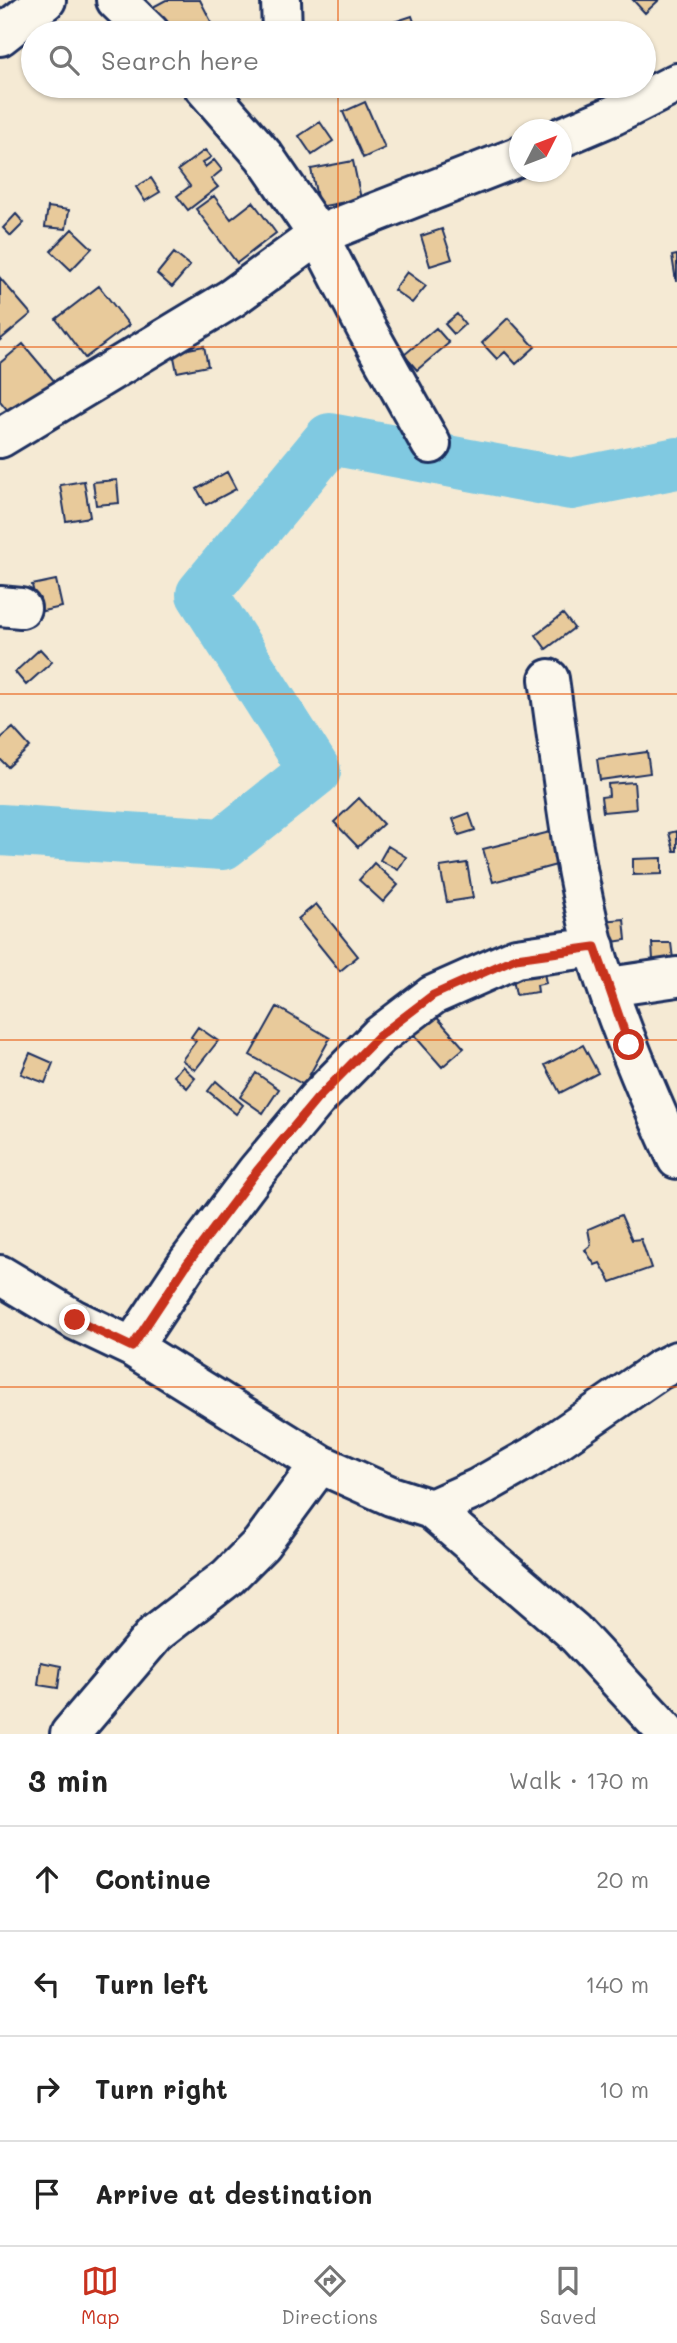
<!DOCTYPE html>
<html lang="en">
<head>
<meta charset="utf-8">
<style>
  :root { --surface:#fff; --page:#f6f6f6; --text:#222; --muted:#767676; --line:#e0e0e0; --accent:#c8321e }
  body { margin:0; font-family:Mali,sans-serif; background:var(--page); color:var(--text) }
  .compass { position:absolute; left:509px; top:119px; width:63px; height:63px; border-radius:50%; background:var(--surface); box-shadow:0 2px 5px #0004; rotate:48deg }
  .stop { position:absolute; width:21px; height:21px; margin:-16px; border:5px solid #c8321e; border-radius:50%; background:#fff }
  .stop.end { background:#c8321e; border-color:#fff; box-shadow:0 2px 7px #0008 }
  .list { margin:0; padding:0; list-style:none }
  h2 { display:flex; justify-content:space-between; align-items:center; height:91px; margin:0; padding:0 28px; font-size:30px }
  h2 small { font-size:23px; font-weight:400; color:var(--muted) }
  .list li { display:grid; grid-template-columns:46px 1fr auto; gap:21px; align-items:center; box-sizing:border-box; height:105px; padding:0 28px; border-top:2px solid var(--line) }
  .list b { display:block; font-size:26px; white-space:nowrap }
  .list em { font-size:23px; font-style:normal; color:var(--muted) }
  .icon { flex:none; width:38px; height:38px; fill:none; stroke:currentColor; stroke-width:2; stroke-linecap:round; stroke-linejoin:round }
  .map { position:relative; flex:none; width:677px; height:1734px; overflow:hidden }
  .search { position:absolute; background:var(--surface); box-shadow:0 2px 5px #0004; left:21px; right:21px; top:21px; height:77px; display:flex; align-items:center; gap:18px; box-sizing:border-box; padding:0 24px; border-radius:38px; color:var(--muted); font-size:26px }
  .sheet { height:511px; background:var(--surface) }
  nav { display:flex; justify-content:space-around; align-items:center; box-sizing:border-box; height:98px; border-top:2px solid var(--line); background:var(--surface); font-size:19px; color:var(--muted) }
  nav a { display:grid; justify-items:center; gap:4px }
  nav .on { color:var(--accent) }
  .map>svg:first-child { display:block }
  .lines { fill:none; stroke-linecap:round; stroke-linejoin:round }
  .river { stroke:#80c9e1; stroke-width:52 }
  .building { fill:#e8ca9b; stroke:#1b2f5e; stroke-width:2 }
  .minor-casing { stroke:#1b2f5e; stroke-width:44 }
  .minor { stroke:#fbf7ec; stroke-width:38 }
  .route { stroke:#c8321e; stroke-width:9 }
  .grid { fill:none; stroke:#e8590c; stroke-width:2; stroke-opacity:0.55 }
</style>
</head>
<body>
<div class="map">
<svg width="677" height="1734" viewBox="0 0 677 1734">
  <rect width="100%" height="100%" fill="#f5ead4"/>
  <filter id="ink" filterUnits="userSpaceOnUse"><feTurbulence type="fractalNoise" baseFrequency=".0143" numOctaves="2"/><feDisplacementMap in="SourceGraphic" scale="14" xChannelSelector="R" yChannelSelector="G"/><feConvolveMatrix kernelMatrix="1 2 1 2 8 2 1 2 1" color-interpolation-filters="sRGB"/></filter>
  <g filter="url(#ink)">
    <g class="lines">
      <path class="river" d="M0,830L223,844L315,771L202,594L330,439L571,484L677,463"/>
    </g>
    <path class="building" d="M166,0H200L217,33H167L153,7Z
      M633,0H659L645,13Z
      M412,16L418,33H384L382,26Z
      M365,102L385,148L363,158L343,112Z
      M320,122L333,141L312,155L299,136Z
      M205,150L211,157L202,163L205,167L214,160L222,170L211,179L218,187L188,210L177,196L190,186L178,170Z
      M353,161L361,199L319,207L311,169Z
      M151,178L160,192L145,201L136,187Z
      M214,196L231,219L253,202L276,233L237,263L196,209Z
      M48,207L69,210L66,229L45,227Z
      M16,214L24,223L11,236L3,228Z
      M72,229L92,248L71,270L51,251Z
      M442,229L452,259L430,266L421,236Z
      M174,253L190,266L172,287L157,274Z
      M677,255V281H676L672,256Z
      M407,272L426,286L412,303L394,290Z
      M0,278L31,314L0,340Z
      M99,286L129,325L85,358L56,319Z
      M457,314L465,324L454,334L445,324Z
      M508,318L535,347L516,364L505,352L497,359L482,343Z
      M436,328L449,343L417,370L404,355Z
      M23,344L55,382L13,417L0,401V363Z
      M204,346L208,366L177,372L173,352Z
      M227,472L236,489L206,505L197,489Z
      M117,480L119,503L96,505L93,482Z
      M84,481L90,517L66,521L60,485Z
      M56,580L62,607L38,612L32,585Z
      M563,614L574,628L546,649L536,635Z
      M40,649L52,662L26,685L15,672Z
      M13,728L30,747L8,767L0,759V739Z
      M647,752L650,773L600,780L597,759Z
      M634,782L636,809L603,812L601,797L609,796L608,784Z
      M359,798L383,824L358,847L334,822Z
      M469,813L475,830L459,835L453,819Z
      M677,831V851H674L669,833Z
      M550,832L560,864L493,882L483,849Z
      M388,846L406,857L398,870L380,860Z
      M662,858V874L633,875V859Z
      M374,863L398,885L383,902L359,880Z
      M467,863L473,898L447,902L440,867Z
      M316,904L358,956L340,971L298,919Z
      M624,919L626,940L605,943L602,921Z
      M652,943H671L673,959L653,960Z
      M544,973L546,983L537,985L538,992L516,995L513,978Z
      M277,1007L330,1038L304,1085L250,1055Z
      M433,1013L464,1048L442,1067L412,1033Z
      M198,1027L218,1041L195,1070L182,1060L196,1041L191,1037Z
      M583,1045L598,1073L560,1093L545,1065Z
      M30,1053L53,1063L45,1083L21,1074Z
      M182,1066L195,1078L187,1088L174,1076Z
      M256,1073L279,1089L263,1113L240,1097Z
      M216,1081L243,1105L236,1114L208,1091Z
      M621,1215L632,1240L641,1239L651,1268L611,1282L600,1263L595,1265L585,1250L591,1245L588,1229Z
      M41,1662L61,1666L58,1688L38,1685Z"/>
    <g class="lines">
      <g class="minor-casing">
        <path id="minor" d="M116,0L150,33
          M281,0L282,33
          M0,36L46,0
          M203,86L264,156L318,235L366,328L431,444
          M562,137L614,115L677,83
          M0,438L232,298L318,235L520,156
          M0,606L21,608
          M549,679C562,768 571,859 594,946C614,1016 647,1093 677,1159
          M609,987L677,977
          M0,1275L75,1320L132,1347L320,1464L391,1496L431,1509L478,1488L534,1456L659,1370L677,1361
          M132,1347L187,1264L257,1171L317,1099L379,1036L433,995L516,958L595,947
          M431,1509L573,1631L668,1734
          M70,1734L156,1633L228,1577L261,1544L320,1464"/>
      </g>
      <use href="#minor" class="minor"/>
    </g>
  </g>
  <g class="lines" filter="url(#ink)">
    <path class="route" d="M75,1320L132,1347L187,1264L257,1171L317,1099L379,1036L433,995L516,958L595,947L629,1045"/>
  </g>
  <path class="grid" d="M338,0V33M338,86V1734M0,347H677M0,694H677M0,1040H677M0,1387H677"/>
</svg>
<svg class="compass" viewBox="-18 -18 36 36"><path d="M0-13l5 13h-10z" fill="#e53935"/><path d="M0 13l5-13h-10z" fill="#767676"/></svg>
<div class="stop" style="left:629px;top:1045px"></div>
<div class="stop end" style="left:75px;top:1320px"></div>
<div class="search"><svg class="icon" aria-label="search" viewBox="0 0 24 24"><circle cx="10" cy="10" r="6"/><path d="M15 15l6 6"/></svg>Search here</div>
</div>
<section class="sheet">
<h2>3 min<small>Walk · 170 m</small></h2>
<ul class="list">
<li><svg class="icon" aria-label="ahead" viewBox="0 0 24 24"><path d="M12 20V5M6 11l6-6 6 6"/></svg><div><b>Continue</b></div><em>20 m</em></li>
<li><svg class="icon" aria-label="left" viewBox="0 0 24 24"><path d="M17 20v-9H6M10 6l-5 5 5 5"/></svg><div><b>Turn left</b></div><em>140 m</em></li>
<li><svg class="icon" aria-label="right" viewBox="0 0 24 24"><path d="M7 20v-9h11M14 6l5 5-5 5"/></svg><div><b>Turn right</b></div><em>10 m</em></li>
<li><svg class="icon" aria-label="arrive" viewBox="0 0 24 24"><path d="M6 21V4h12l-3 4 3 4H6"/></svg><div><b>Arrive at destination</b></div></li>
</ul>
</section>
<nav>
<a class="on"><svg class="icon" aria-label="map" viewBox="0 0 24 24"><path d="M3 6l6-2 6 2 6-2v14l-6 2-6-2-6 2zM9 4v14M15 6v14"/></svg>Map</a>
<a><svg class="icon" aria-label="directions" viewBox="0 0 24 24"><path d="M12 3l9 9-9 9-9-9zM9 14v-3h6M13 9l2 2-2 2"/></svg>Directions</a>
<a><svg class="icon" aria-label="saved" viewBox="0 0 24 24"><path d="M7 4h10v16l-5-4-5 4z"/></svg>Saved</a>
</nav>
</body>
</html>
